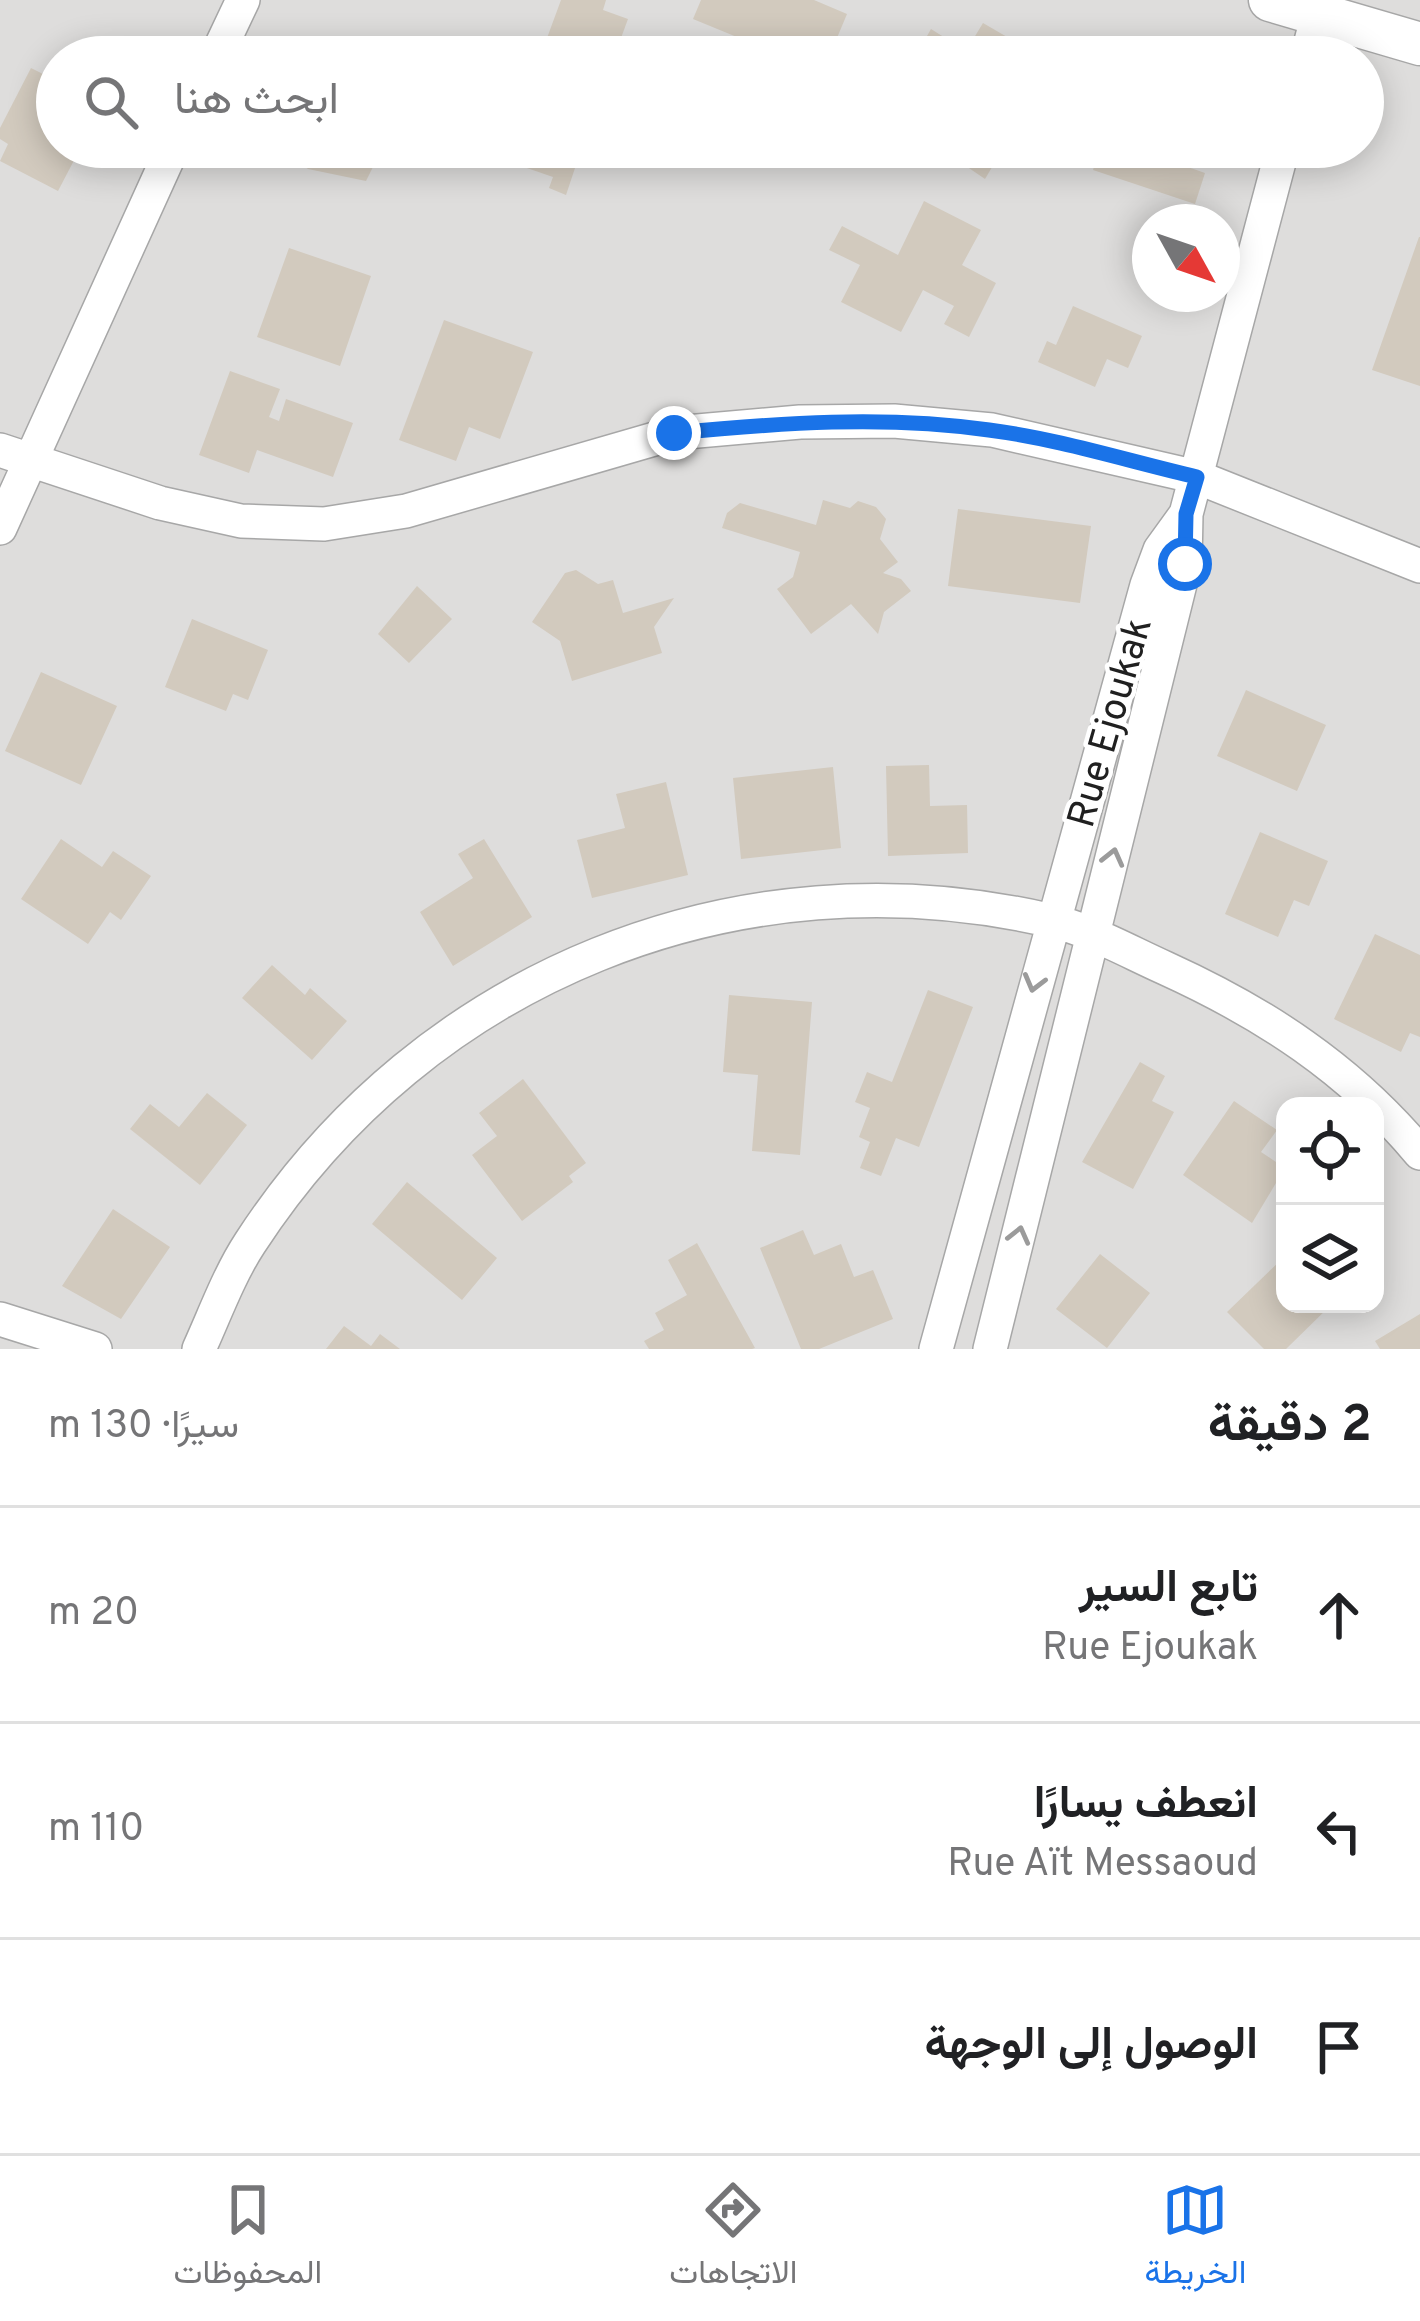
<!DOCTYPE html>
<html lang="ar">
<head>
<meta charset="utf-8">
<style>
  :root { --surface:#fff; --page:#f6f6f6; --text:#202124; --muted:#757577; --line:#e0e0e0; --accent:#1a73e8 }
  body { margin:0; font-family:Overpass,Vazirmatn,sans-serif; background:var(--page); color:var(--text); direction:rtl }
  .controls { position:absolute; right:36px; bottom:36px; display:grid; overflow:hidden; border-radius:24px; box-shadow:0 6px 30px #0003 }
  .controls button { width:108px; height:108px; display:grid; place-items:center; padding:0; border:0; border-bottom:3px solid var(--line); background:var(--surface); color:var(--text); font:60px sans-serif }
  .compass { position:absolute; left:1132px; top:204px; width:108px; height:108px; border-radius:50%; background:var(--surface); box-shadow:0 6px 30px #0003; rotate:130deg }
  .stop { position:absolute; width:36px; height:36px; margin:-27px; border:9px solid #1a73e8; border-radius:50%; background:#fff }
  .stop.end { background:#1a73e8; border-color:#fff; box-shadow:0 3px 12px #0008 }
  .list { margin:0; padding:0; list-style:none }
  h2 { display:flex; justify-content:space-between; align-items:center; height:156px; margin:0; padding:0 48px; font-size:51px }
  h2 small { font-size:39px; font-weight:400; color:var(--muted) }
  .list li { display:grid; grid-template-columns:78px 1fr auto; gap:36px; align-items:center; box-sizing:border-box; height:216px; padding:0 48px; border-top:3px solid var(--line) }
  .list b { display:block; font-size:45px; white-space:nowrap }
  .list p { margin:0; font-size:39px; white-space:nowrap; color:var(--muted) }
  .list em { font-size:39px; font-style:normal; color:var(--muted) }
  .icon { flex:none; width:66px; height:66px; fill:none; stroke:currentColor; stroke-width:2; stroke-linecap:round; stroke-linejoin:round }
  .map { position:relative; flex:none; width:1420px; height:1349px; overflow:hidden; direction:ltr }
  .search { position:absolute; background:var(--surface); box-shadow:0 6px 30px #0003; left:36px; right:36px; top:36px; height:132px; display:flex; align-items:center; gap:30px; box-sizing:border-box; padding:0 42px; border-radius:66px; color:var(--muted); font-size:45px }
  .sheet { height:804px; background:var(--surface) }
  nav { display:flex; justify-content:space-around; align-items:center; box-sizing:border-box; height:168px; border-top:3px solid var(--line); background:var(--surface); font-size:33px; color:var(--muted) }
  nav a { display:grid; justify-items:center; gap:6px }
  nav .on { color:var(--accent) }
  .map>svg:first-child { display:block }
  .residential { fill:#dedddc; fill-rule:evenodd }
  .building { fill:#d2cabe }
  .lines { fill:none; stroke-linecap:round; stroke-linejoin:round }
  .minor-casing { stroke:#a7a7a7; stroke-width:36 }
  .tertiary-casing { stroke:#a7a7a7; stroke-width:45 }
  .minor { stroke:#fff; stroke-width:33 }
  .tertiary { stroke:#fff; stroke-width:42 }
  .oneway { stroke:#9b9b9b }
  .route { stroke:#1a73e8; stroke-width:15 }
  .labels { text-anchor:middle; stroke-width:9; stroke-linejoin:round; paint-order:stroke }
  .street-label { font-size:39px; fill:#202020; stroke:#fff }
</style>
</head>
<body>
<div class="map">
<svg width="1420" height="1349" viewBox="0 0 1420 1349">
  <rect width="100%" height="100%" fill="#f1efe5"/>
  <path class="residential" d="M0,0H1420V1349H0ZM57,57H1363V147H57ZM1150,222H1222V294H1150ZM1285,1106H1375V1304H1285Z"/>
  <path class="building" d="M561,0H606L603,10L628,19L614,57H540Z
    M701,0H814L847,14L829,57H743L749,42L693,19Z
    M983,23L1014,41L1008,51L1019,57H915L931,29L966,51Z
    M57,56V147H81L58,191L0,161L8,144L0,139V128L31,68L47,76Z
    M290,147H383L366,181L308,169L289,154Z
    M508,147H582L566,195L549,188L553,177L504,160Z
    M938,147H1004L985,179Z
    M1100,147H1191L1185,166L1205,173L1195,204L1093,170Z
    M924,201L981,230L962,265L996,283L969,337L944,324L954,306L923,290L901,332L841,302L860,265L829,250L842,226L898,255Z
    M1419,237H1420V386L1372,370Z
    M289,248L371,276L340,366L257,337Z
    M1073,306L1142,336L1128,368L1107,359L1095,387L1038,362L1047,341L1056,345Z
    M444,320L533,352L500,439L469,427L456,461L399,440Z
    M230,371L280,389L269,417L279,421L286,399L353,423L333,477L257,450L249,473L199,455Z
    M823,500L850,508L858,501L876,507L886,519L880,539L898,562L883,573L901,579L911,591L884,612L878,634L851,604L811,634L777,589L793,577L800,552L722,528L727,513L740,503L816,525Z
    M958,509L1091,526L1080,603L948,586Z
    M576,570L598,584L613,580L623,613L674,598L654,627L662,653L572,681L560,641L532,622L565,573Z
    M417,586L452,619L409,663L378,634Z
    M192,619L268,650L248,700L233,694L226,711L165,687Z
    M41,672L117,706L81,785L5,751Z
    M1246,690L1326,725L1297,791L1217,756Z
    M929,765L930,806L967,805L968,853L888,856L886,766Z
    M833,767L841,848L741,859L733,778Z
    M666,782L688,875L592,898L577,840L625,828L616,794Z
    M1260,832L1328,861L1309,906L1294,900L1278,937L1225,914Z
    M61,839L102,867L113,851L151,876L121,920L110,912L88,944L21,899Z
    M484,839L532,917L453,966L420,912L473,878L458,854Z
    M1375,934L1420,955V1037L1410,1033L1401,1052L1334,1019Z
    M272,965L305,995L310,988L347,1021L312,1060L242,998Z
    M928,990L973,1007L919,1147L896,1138L881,1176L860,1168L870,1142L859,1137L870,1108L855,1102L867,1072L892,1082Z
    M729,995L812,1002L800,1155L752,1151L758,1075L723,1072Z
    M1140,1062L1165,1076L1152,1101L1174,1112L1133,1189L1082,1162Z
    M523,1079L586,1163L569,1176L573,1182L522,1221L472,1155L497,1136L479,1113Z
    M207,1093L247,1125L200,1185L130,1129L150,1104L179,1127Z
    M1234,1101L1277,1130L1261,1152L1285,1168L1252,1223L1183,1175Z
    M407,1182L497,1258L462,1300L372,1224Z
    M113,1209L170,1247L121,1319L62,1286Z
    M803,1230L814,1255L841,1244L854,1277L873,1270L893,1319L819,1349H801L760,1248Z
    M697,1243L755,1348L752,1349H649L644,1341L664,1330L655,1313L687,1295L668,1260Z
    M1100,1254L1150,1293L1107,1348L1056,1309Z
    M1285,1256V1304H1332L1286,1349H1264L1227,1312Z
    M1420,1314V1349H1380L1375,1341Z
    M344,1326L371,1346L380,1334L400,1349H326Z"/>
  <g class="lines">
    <g class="minor-casing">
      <path id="minor" d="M216,57L243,0
        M1307,57L1318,14
        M0,450L160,503L241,521L324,524L406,511L675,433L800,422L894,421L992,430L1197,477L1420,566
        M0,528L173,147
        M0,1319L95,1349
        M199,1349C215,1314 229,1275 250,1243C424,975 738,849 1048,920C1089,929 1127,951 1165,968C1264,1013 1350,1069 1420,1153
        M936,1349L1147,585L1160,550L1186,514
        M990,1349L1185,564L1186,514L1283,147"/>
    </g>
    <g class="tertiary-casing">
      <path id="tertiary" d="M1270,0L1420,44"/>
    </g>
    <use href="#minor" class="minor"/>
    <use href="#tertiary" class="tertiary"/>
  </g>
  <defs><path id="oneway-chevron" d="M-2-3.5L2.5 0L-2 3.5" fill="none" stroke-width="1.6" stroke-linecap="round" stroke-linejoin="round" transform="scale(3)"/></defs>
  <g class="oneway">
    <use href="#oneway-chevron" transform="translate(1113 857) rotate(-76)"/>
    <use href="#oneway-chevron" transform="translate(1034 983) rotate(105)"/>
    <use href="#oneway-chevron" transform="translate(1019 1235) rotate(-76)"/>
  </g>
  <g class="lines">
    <path class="route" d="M674,433C780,423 884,415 989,430C1059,439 1128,461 1197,477L1186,514L1185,564"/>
  </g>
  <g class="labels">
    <g class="street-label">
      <text transform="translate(1108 722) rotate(-74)" y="14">Rue Ejoukak</text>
    </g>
  </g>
</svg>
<div class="controls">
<button><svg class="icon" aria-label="locate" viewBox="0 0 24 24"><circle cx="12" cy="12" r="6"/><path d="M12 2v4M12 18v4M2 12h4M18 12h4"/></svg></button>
<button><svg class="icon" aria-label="layers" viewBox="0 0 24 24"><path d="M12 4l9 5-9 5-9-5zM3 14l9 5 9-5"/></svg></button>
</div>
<svg class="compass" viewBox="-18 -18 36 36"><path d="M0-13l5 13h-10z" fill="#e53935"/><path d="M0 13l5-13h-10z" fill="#757577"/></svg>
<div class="stop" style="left:1185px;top:564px"></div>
<div class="stop end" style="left:674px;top:433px"></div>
<div class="search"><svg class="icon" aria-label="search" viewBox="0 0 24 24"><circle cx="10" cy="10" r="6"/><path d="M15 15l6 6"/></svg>ابحث هنا</div>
</div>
<section class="sheet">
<h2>2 دقيقة<small>سيرًا · 130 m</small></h2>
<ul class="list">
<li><svg class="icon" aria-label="ahead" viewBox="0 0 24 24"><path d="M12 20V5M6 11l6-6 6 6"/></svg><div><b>تابع السير</b><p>Rue Ejoukak</p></div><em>20 m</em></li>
<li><svg class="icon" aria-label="left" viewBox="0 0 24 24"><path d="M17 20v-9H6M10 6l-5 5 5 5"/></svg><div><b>انعطف يسارًا</b><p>Rue Aït Messaoud</p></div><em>110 m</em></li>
<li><svg class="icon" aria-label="arrive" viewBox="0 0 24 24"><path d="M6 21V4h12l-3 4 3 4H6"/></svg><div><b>الوصول إلى الوجهة</b></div></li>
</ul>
</section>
<nav>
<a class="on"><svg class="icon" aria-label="map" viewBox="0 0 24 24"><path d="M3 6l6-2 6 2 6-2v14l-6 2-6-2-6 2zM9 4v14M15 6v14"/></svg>الخريطة</a>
<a><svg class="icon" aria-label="directions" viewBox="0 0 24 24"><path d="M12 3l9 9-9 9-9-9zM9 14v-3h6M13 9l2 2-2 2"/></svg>الاتجاهات</a>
<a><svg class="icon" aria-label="saved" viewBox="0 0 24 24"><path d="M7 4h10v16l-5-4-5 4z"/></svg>المحفوظات</a>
</nav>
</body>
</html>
